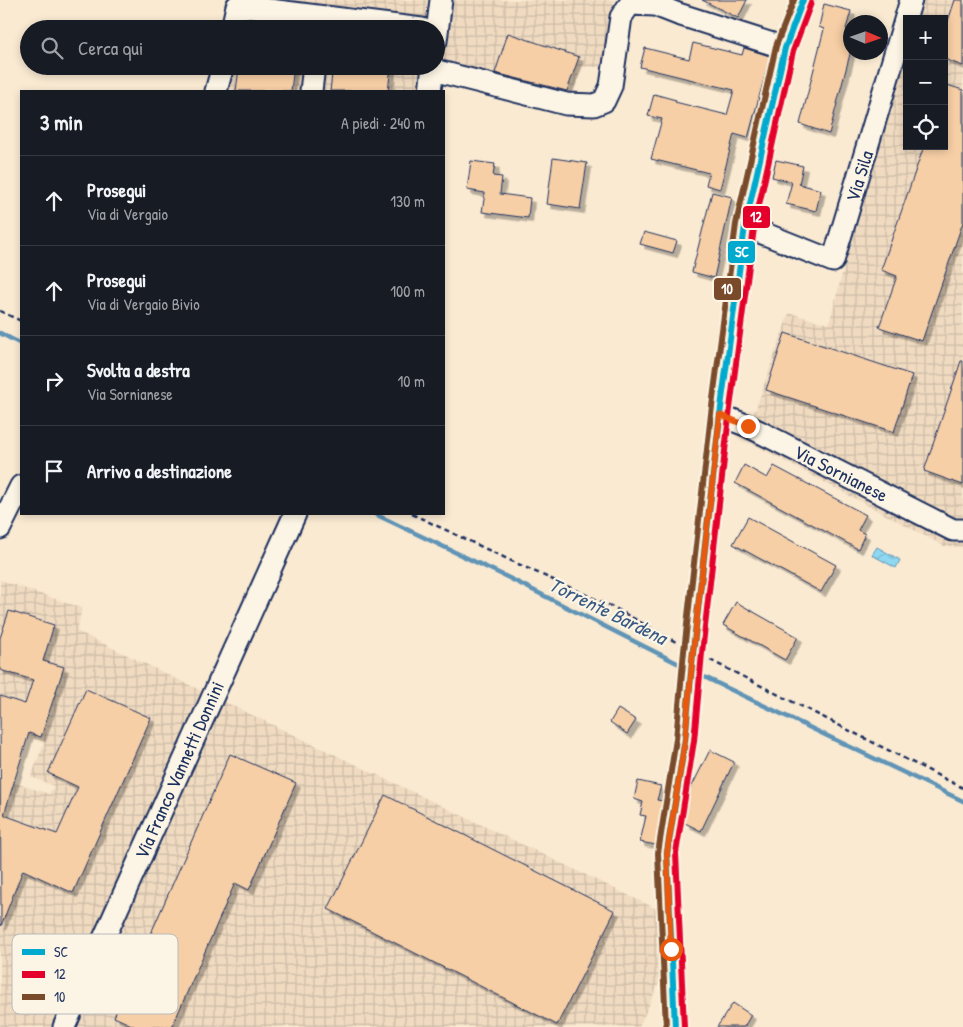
<!DOCTYPE html>
<html lang="it">
<head>
<meta charset="utf-8">
<style>
  :root { --surface:#171b24; --page:#20242c; --text:#f1f3f6; --muted:#9ea1a6; --line:#363941 }
  body { margin:0; font-family:"Patrick Hand",sans-serif; background:var(--page); color:var(--text) }
  .controls { position:absolute; right:15px; top:15px; display:grid; overflow:hidden; border-radius:0px; box-shadow:0 2px 8px #0003 }
  .controls button { width:45px; height:45px; display:grid; place-items:center; padding:0; border:0; border-bottom:1px solid var(--line); background:var(--surface); color:var(--text); font:25px sans-serif }
  .compass { position:absolute; left:843px; top:15px; width:45px; height:45px; border-radius:50%; background:var(--surface); box-shadow:0 2px 8px #0003; rotate:92deg }
  .stop { position:absolute; width:15px; height:15px; margin:-11px; border:4px solid #ea580c; border-radius:50%; background:#fff }
  .stop.end { background:#ea580c; border-color:#fff; box-shadow:0 1px 5px #0008 }
  .list { margin:0; padding:0; list-style:none }
  h2 { display:flex; justify-content:space-between; align-items:center; height:65px; margin:0; padding:0 20px; font-size:21px }
  h2 small { font-size:16px; font-weight:400; color:var(--muted) }
  .list li { display:grid; grid-template-columns:32px 1fr auto; gap:15px; align-items:center; box-sizing:border-box; height:90px; padding:0 20px; border-top:1px solid var(--line) }
  .list b { display:block; font-size:19px; white-space:nowrap }
  .list p { margin:0; font-size:16px; white-space:nowrap; color:var(--muted) }
  .list em { font-size:16px; font-style:normal; color:var(--muted) }
  .icon { flex:none; width:28px; height:28px; fill:none; stroke:currentColor; stroke-width:2; stroke-linecap:round; stroke-linejoin:round }
  .map { position:relative; flex:none; width:963px; height:1027px; overflow:hidden }
  .search { position:absolute; background:var(--surface); box-shadow:0 2px 8px #0003; left:20px; top:20px; width:425px; height:55px; display:flex; align-items:center; gap:12px; box-sizing:border-box; padding:0 18px; border-radius:28px; color:var(--muted); font-size:19px }
  .panel { position:absolute; background:var(--surface); box-shadow:0 2px 8px #0003; left:20px; top:90px; width:425px; height:425px; border-radius:0px }
  .map>svg:first-child { display:block }
  .industrial { fill:url(#industrial-grid) }
  .water { fill:url(#water-waves); stroke:#6194b6 }
  .lines { fill:none; stroke-linecap:round; stroke-linejoin:round }
  .stream { stroke:#6194b6; stroke-width:4.5 }
  .building { fill:#f7cfa6; stroke:#1b2f5e; filter:url(#shadow) }
  .minor-casing { stroke:#1b2f5e; stroke-width:25 }
  .path { stroke:#1b2f5e; stroke-width:2.5; stroke-dasharray:5 4; stroke-linecap:butt }
  .minor { stroke:#fcf5e5; stroke-width:21 }
  .bus-1-casing { stroke:#fcf5e5; stroke-width:10 }
  .bus-2-casing { stroke:#fcf5e5; stroke-width:10 }
  .bus-3-casing { stroke:#fcf5e5; stroke-width:10 }
  .bus-1 { stroke:#00a9ce; stroke-width:6 }
  .bus-2 { stroke:#e4002b; stroke-width:6 }
  .bus-3 { stroke:#7a4b2a; stroke-width:6 }
  .route { stroke:#ea580c; stroke-width:6 }
  .labels { text-anchor:middle; stroke-width:4.5; stroke-linejoin:round; paint-order:stroke }
  .street-label { font-size:19px; fill:#1b2f5e; stroke:#fcf5e5 }
  .water-label { font-size:20px; font-style:italic; fill:#385983; stroke:#fcf5e5 }
  .key { fill:#fcf5e5; stroke:#b8babc; stroke-width:1 }
  .key-label { font-size:14px; fill:#1b2f5e }
  .line-badge { stroke:#fcf5e5; stroke-width:2 }
  .badge-label { font-size:14px; text-anchor:middle; font-weight:bold; fill:#fff }
</style>
</head>
<body>
<div class="map">
<svg width="963" height="1027" viewBox="0 0 963 1027">
  <defs>
    <pattern id="industrial-grid" width="8" height="8" patternUnits="userSpaceOnUse" patternTransform="scale(1.25)"><rect width="8" height="8" fill="#f0dbc1"/><path d="M0 4h8M4 0v8" fill="none" stroke="#cdbca8"/></pattern>
    <pattern id="water-waves" width="16" height="10" patternUnits="userSpaceOnUse" patternTransform="scale(1.25)"><rect width="16" height="10" fill="#8fd8f1"/><path d="M0 5q4-4 8 0t8 0" fill="none" stroke="#7bbad1"/></pattern>
    <filter id="shadow"><feDropShadow dx="4.5" dy="4.5" stdDeviation="0" flood-color="#0004"/></filter>
  </defs>
  <rect width="100%" height="100%" fill="#faead2"/>
  <filter id="ink" filterUnits="userSpaceOnUse"><feTurbulence type="fractalNoise" baseFrequency=".02" numOctaves="2"/><feDisplacementMap in="SourceGraphic" scale="10" xChannelSelector="R" yChannelSelector="G"/><feConvolveMatrix kernelMatrix="1 2 1 2 8 2 1 2 1" color-interpolation-filters="sRGB"/></filter>
  <g filter="url(#ink)">
    <path class="industrial" d="M241,0H616L614,1L606,67H583L568,102L444,69L441,91H220L227,66H436V29H237Z
      M914,0H963V547L944,546L745,440L789,313L829,324L907,25V146H944V19H908Z
      M0,580L82,608L77,631L680,920L664,972L639,1027H0V778L49,794L54,786L31,777L44,743L0,727Z"/>
    <path class="water" d="M877,547L900,560L896,568L872,555Z"/>
    <g class="lines">
      <path class="stream" d="M0,333L21,344
        M375,514L509,578L685,667
        M696,673L963,801"/>
    </g>
    <path class="building" d="M702,0H747L738,18Z
      M955,0H963V66L944,59V33Z
      M824,4L851,11L846,29L850,30V54L829,134L800,124L824,29L819,27Z
      M257,21L318,29H256Z
      M508,33L579,57L567,91L495,73Z
      M693,43L742,55L744,48L770,56L748,138L734,134L720,189L706,185L709,173L651,159L662,119L648,116L654,94L676,100L675,102L727,115L734,90L640,67L645,48L689,59Z
      M251,66H294L291,91H236L239,68L251,69Z
      M333,66H391L388,91H330Z
      M944,84L963,90V222L922,341L879,327L897,276L881,270L924,146H944Z
      M553,158L587,163L580,209L547,204Z
      M776,160L803,166L799,184L821,190L816,211L786,204L792,182L772,177Z
      M471,161L495,164L493,176L502,177L500,194L530,198L528,218L482,212L485,193L467,190Z
      M712,192L732,197L714,278L692,272Z
      M644,232L677,241L673,253L640,244Z
      M785,333L912,375L894,432L766,390Z
      M961,361H963V485L924,471Z
      M744,465L767,478L774,466L866,515L858,530L865,534L858,549L735,483Z
      M748,517L836,565L821,592L733,544Z
      M736,602L798,637L785,660L723,625Z
      M9,611L54,625L43,661L64,667L41,737L29,733L4,815L57,834L78,787L48,773L86,689L151,718L73,893L23,870L1,926L0,696L25,704L33,680L0,670V638Z
      M618,709L636,720L627,734L610,722Z
      M710,750L734,762L701,831L685,823L689,792Z
      M230,754L296,783L249,890L235,883L172,1027H136L114,1017Z
      M638,781L661,786L657,800L663,801L656,845L640,842L646,816L640,815L643,802L634,799Z
      M385,795L615,911L557,1025L328,909Z
      M733,1003L751,1015L744,1027H717Z"/>
    <g class="lines">
      <g class="minor-casing">
        <path id="minor" d="M232,29L237,6L422,29
          M436,41L441,0
          M433,70L566,104L594,105L604,101L611,86L621,17L630,4L655,5L678,14L785,48
          M216,91L223,66
          M311,91L314,66
          M430,91L433,66
          M745,226L833,261L911,0
          M720,415L748,426L953,530H963
          M0,528L21,486
          M64,1027L295,514
          M675,1027L667,853L685,740L693,652L720,415L745,226L785,48L803,0"/>
      </g>
      <path class="path" d="M0,311L21,321
        M412,514L518,564L613,607L676,642
        M710,660L963,788"/>
      <use href="#minor" class="minor"/>
      <g class="bus-1-casing">
        <path id="bus-1" d="M675,1027L667,853L685,740L693,652L720,415L745,226L785,48L803,0"/>
      </g>
      <g class="bus-2-casing">
        <path id="bus-2" d="M684,1027L676,853L694,741L702,653L729,416L754,228L793,51L811,3"/>
      </g>
      <g class="bus-3-casing">
        <path id="bus-3" d="M666,1027L658,853L676,739L684,651L711,414L736,224L776,46L794,0"/>
      </g>
      <use href="#bus-1" class="bus-1"/>
      <use href="#bus-2" class="bus-2"/>
      <use href="#bus-3" class="bus-3"/>
    </g>
  </g>
  <g class="lines" filter="url(#ink)">
    <path class="route" d="M671,949L667,853L685,740L693,652L720,415L748,426"/>
  </g>
  <g class="labels">
    <g class="street-label">
      <text transform="translate(859 176) rotate(-73)" y="7">Via Sila</text>
      <text transform="translate(841 473) rotate(27)" y="7">Via Sornianese</text>
      <text transform="translate(179 770) rotate(-66)" y="7">Via Franco Vannetti Donnini</text>
    </g>
    <g class="water-label">
      <text transform="translate(608 611) rotate(26)" y="7">Torrente Bardena</text>
    </g>
  </g>
  <rect x="12" y="934" width="166" height="80" rx="8" class="key"/>
  <rect x="22" y="949" width="23" height="6" fill="#00a9ce"/>
  <rect x="22" y="971" width="23" height="7" fill="#e4002b"/>
  <rect x="22" y="994" width="23" height="6" fill="#7a4b2a"/>
  <g class="key-label">
    <text x="54" y="957">SC</text>
    <text x="54" y="979">12</text>
    <text x="54" y="1002">10</text>
  </g>
  <g class="line-badge">
    <rect x="742" y="205" width="29" height="24" rx="5" fill="#e4002b"/>
    <rect x="727" y="240" width="29" height="24" rx="5" fill="#00a9ce"/>
    <rect x="713" y="277" width="29" height="24" rx="5" fill="#7a4b2a"/>
  </g>
  <g class="badge-label">
    <text x="756" y="222">12</text>
    <text x="742" y="257">SC</text>
    <text x="727" y="294">10</text>
  </g>
</svg>
<div class="controls">
<button>+</button>
<button>−</button>
<button><svg class="icon" aria-label="locate" viewBox="0 0 24 24"><circle cx="12" cy="12" r="6"/><path d="M12 2v4M12 18v4M2 12h4M18 12h4"/></svg></button>
</div>
<svg class="compass" viewBox="-18 -18 36 36"><path d="M0-13l5 13h-10z" fill="#e53935"/><path d="M0 13l5-13h-10z" fill="#9ea1a6"/></svg>
<div class="stop" style="left:671px;top:949px"></div>
<div class="stop end" style="left:748px;top:426px"></div>
<div class="search"><svg class="icon" aria-label="search" viewBox="0 0 24 24"><circle cx="10" cy="10" r="6"/><path d="M15 15l6 6"/></svg>Cerca qui</div>
<section class="panel">
<h2>3 min<small>A piedi · 240 m</small></h2>
<ul class="list">
<li><svg class="icon" aria-label="ahead" viewBox="0 0 24 24"><path d="M12 20V5M6 11l6-6 6 6"/></svg><div><b>Prosegui</b><p>Via di Vergaio</p></div><em>130 m</em></li>
<li><svg class="icon" aria-label="ahead" viewBox="0 0 24 24"><path d="M12 20V5M6 11l6-6 6 6"/></svg><div><b>Prosegui</b><p>Via di Vergaio Bivio</p></div><em>100 m</em></li>
<li><svg class="icon" aria-label="right" viewBox="0 0 24 24"><path d="M7 20v-9h11M14 6l5 5-5 5"/></svg><div><b>Svolta a destra</b><p>Via Sornianese</p></div><em>10 m</em></li>
<li><svg class="icon" aria-label="arrive" viewBox="0 0 24 24"><path d="M6 21V4h12l-3 4 3 4H6"/></svg><div><b>Arrivo a destinazione</b></div></li>
</ul>
</section>
</div>
</body>
</html>
